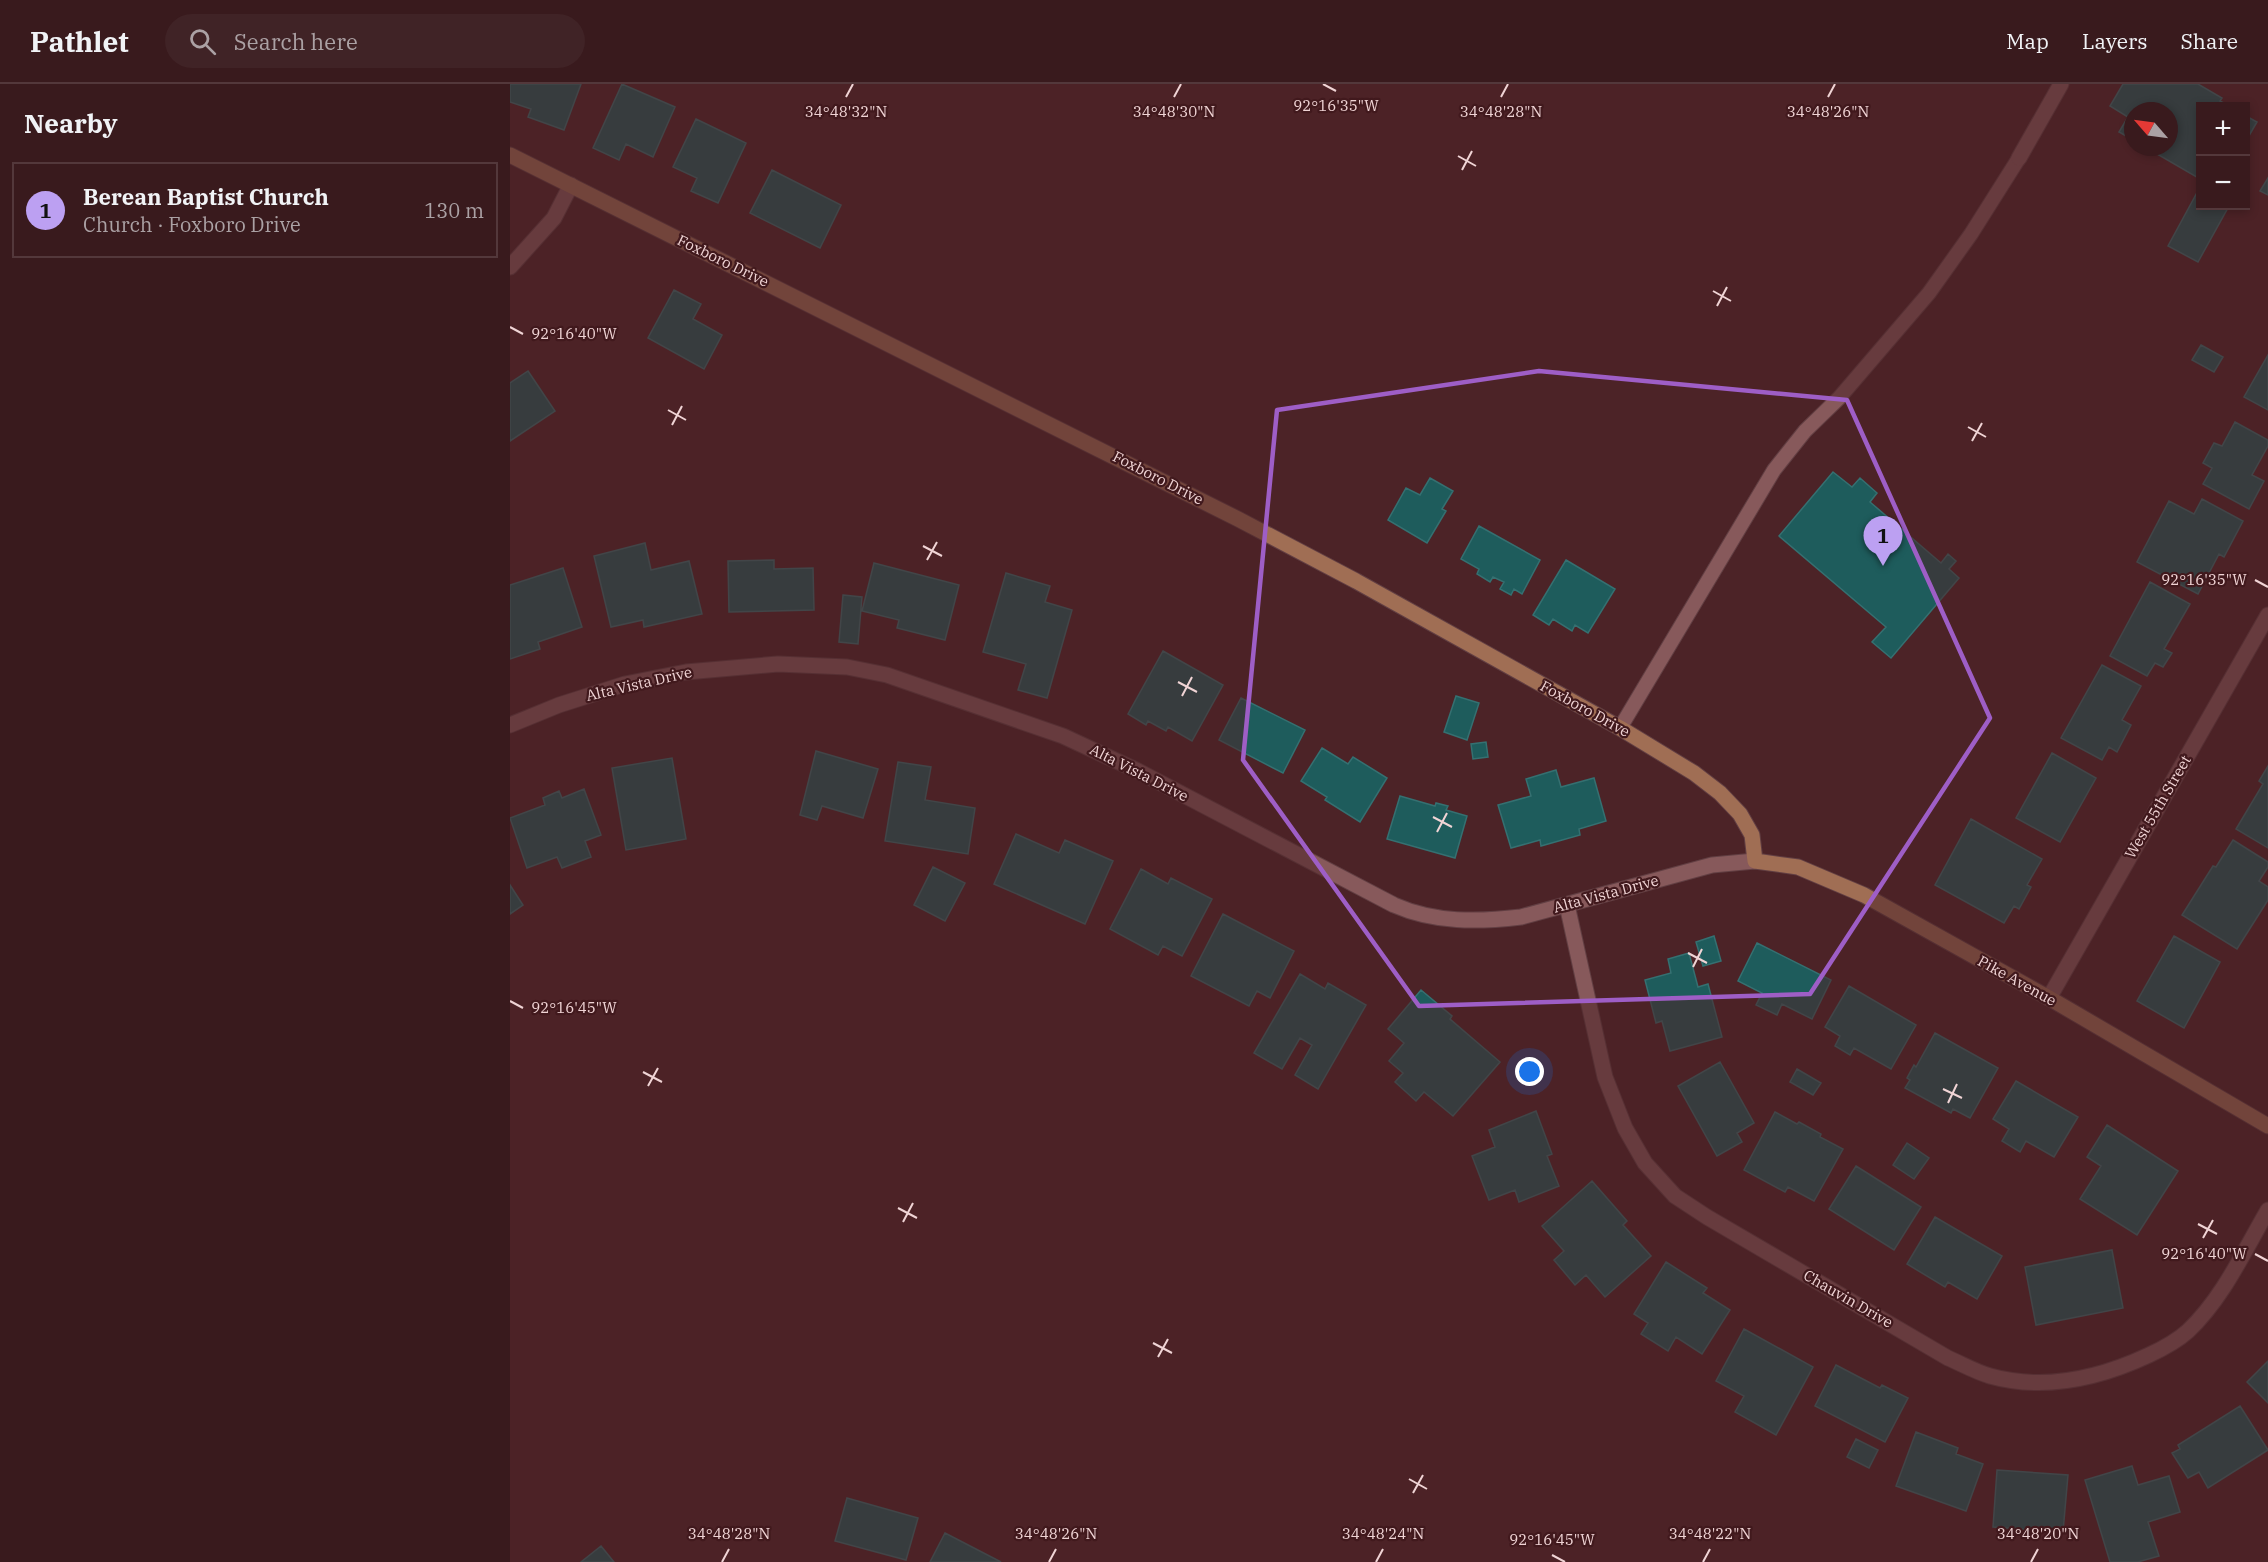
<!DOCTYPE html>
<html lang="en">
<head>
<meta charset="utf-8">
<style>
  :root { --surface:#391a1d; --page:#402326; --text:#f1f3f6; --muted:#aba1a4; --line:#53383b; --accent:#bca0f2 }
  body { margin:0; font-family:"IBM Plex Serif",serif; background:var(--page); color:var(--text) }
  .controls { position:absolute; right:18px; top:18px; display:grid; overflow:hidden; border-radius:0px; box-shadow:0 3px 9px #0003 }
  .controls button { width:54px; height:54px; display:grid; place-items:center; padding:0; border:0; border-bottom:2px solid var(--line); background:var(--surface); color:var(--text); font:30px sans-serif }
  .compass { position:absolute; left:1614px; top:18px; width:54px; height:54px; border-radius:50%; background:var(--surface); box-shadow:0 3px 9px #0003; rotate:298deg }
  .you { position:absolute; left:1020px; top:988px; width:21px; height:21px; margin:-15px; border:4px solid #fff; border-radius:50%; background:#1a73e8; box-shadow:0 0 0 9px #1a73e833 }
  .badge { display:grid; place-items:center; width:39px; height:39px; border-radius:50%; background:var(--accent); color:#111; font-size:20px; font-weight:700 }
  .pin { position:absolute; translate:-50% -50px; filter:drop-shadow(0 2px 3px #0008) }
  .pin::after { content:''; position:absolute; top:32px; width:21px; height:18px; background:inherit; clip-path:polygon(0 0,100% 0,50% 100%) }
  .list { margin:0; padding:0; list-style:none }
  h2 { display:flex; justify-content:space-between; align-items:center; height:78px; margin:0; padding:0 24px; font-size:26px }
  h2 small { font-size:20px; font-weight:400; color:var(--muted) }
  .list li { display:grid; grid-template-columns:39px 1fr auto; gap:18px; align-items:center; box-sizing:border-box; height:96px; margin:0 12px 12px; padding:0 12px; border:2px solid var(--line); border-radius:0px }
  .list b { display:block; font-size:22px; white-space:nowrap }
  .list p { margin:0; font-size:20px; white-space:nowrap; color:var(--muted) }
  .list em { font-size:20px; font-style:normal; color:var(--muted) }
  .icon { flex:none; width:33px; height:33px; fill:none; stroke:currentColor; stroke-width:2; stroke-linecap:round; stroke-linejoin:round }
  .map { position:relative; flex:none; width:1758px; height:1478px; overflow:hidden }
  header { display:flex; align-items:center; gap:36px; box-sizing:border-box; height:84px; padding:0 30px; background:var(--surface); border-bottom:2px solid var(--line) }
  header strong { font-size:28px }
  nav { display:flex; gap:33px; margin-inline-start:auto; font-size:21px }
  .search { width:420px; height:54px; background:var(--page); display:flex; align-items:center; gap:15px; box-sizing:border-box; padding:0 21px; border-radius:33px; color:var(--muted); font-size:22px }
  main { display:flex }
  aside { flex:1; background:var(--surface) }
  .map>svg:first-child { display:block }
  .building { fill:#1e5c5c; stroke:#357071; stroke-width:1.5 }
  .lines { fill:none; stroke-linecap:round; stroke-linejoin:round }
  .lane-casing { stroke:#623f43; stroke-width:16 }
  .street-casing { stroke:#623f43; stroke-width:17 }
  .secondary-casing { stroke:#623f43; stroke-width:17 }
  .lane { stroke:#87595b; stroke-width:14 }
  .street { stroke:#87595b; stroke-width:15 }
  .secondary { stroke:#a06e54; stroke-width:15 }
  .marked { fill:none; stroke:#9e5ec6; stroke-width:4.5; stroke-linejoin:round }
  .ticks { fill:none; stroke:#f0d4d5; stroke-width:2 }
  .labels { text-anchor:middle; stroke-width:4.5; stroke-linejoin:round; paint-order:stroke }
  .street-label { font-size:15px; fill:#f0d4d5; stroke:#41191d }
  .ticks-label { font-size:15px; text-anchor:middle; fill:#f0d4d5; stroke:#41191d; stroke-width:4.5; stroke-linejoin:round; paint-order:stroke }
</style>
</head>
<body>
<header>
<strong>Pathlet</strong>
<div class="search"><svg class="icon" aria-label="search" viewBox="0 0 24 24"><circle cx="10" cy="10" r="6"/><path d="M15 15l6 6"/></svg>Search here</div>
<nav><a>Map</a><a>Layers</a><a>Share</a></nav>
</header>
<main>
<aside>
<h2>Nearby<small></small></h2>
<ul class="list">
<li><span class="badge">1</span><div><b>Berean Baptist Church</b><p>Church · Foxboro Drive</p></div><em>130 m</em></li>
</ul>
</aside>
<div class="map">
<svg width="1758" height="1478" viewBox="0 0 1758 1478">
  <rect width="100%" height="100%" fill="#4c2327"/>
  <path class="building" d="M0,0H71L54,46L18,33L21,25L0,18Z
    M112,0L165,23L143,73L116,60L109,76L83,64Z
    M1613,0H1688L1712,14L1710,17L1719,22H1690V95L1635,63H1659V27H1623V56L1609,48L1618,33L1600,22Z
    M1736,32L1747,38L1736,57Z
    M186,35L236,59L208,119L181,107L187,94L163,83Z
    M262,86L331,121L310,164L240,129Z
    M1758,94V111L1750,107Z
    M1690,103V122H1719L1688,178L1658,162Z
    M164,206L191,220L183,235L212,251L194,285L138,254Z
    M1691,261L1713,273L1704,288L1682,276Z
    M1758,271V326L1734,313Z
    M18,287L45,327L0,357V299Z
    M1725,338L1758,356V362L1742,391L1754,397L1739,425L1693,400L1702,384L1693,379L1704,359L1712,362Z
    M1323,388L1342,403L1350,394L1367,409L1360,418L1431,479L1438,470L1446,477L1439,485L1449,494L1381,574L1362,558L1376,543L1269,452Z
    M920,394L943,407L932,425L936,427L917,459L878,436L896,404L910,411Z
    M1692,415L1733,437L1714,473L1709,470L1688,510L1627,478L1659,417L1684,430Z
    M969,442L1030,476L1012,510L1004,505L1001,511L990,505L994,498L983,493L980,498L967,490L969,485L951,475Z
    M135,459L141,486L179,477L192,530L134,543L133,536L101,543L84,472Z
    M264,476V485L303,484L304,526L219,528L218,477Z
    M1056,476L1105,505L1078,549L1065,541L1062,547L1043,535L1039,541L1023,531Z
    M364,479L449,501L435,556L387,544L389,536L352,527Z
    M53,484L72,543L28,558L30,565L0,575V501Z
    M496,489L540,502L535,518L562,526L537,614L508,606L516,580L473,568Z
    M1640,498L1680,520L1654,565L1662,569L1653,583L1645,579L1637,592L1600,572Z
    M333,511L352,513L348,560L329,558Z
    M653,567L713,601L682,657L658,643L656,647L638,637L636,641L618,630Z
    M1592,581L1631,602L1612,636L1621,641L1607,668L1599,663L1592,676L1551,654Z
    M946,612L969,619L957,656L934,648Z
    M731,614L795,646L773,689L709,656Z
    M976,658L978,673L963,675L961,660Z
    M812,664L838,680L843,673L877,694L850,738L815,716L817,713L791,697Z
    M306,667L368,685L353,734L312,722L307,736L290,731Z
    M1542,669L1586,694L1550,758L1506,734Z
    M162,674L176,755L116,766L102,684Z
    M388,678L421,683L415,716L465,724L458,770L375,757Z
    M1758,682V764L1726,745L1753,700L1749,697Z
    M1046,686L1051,703L1084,694L1096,737L1069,745L1070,751L1031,762L1030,756L1001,764L988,721L1021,712L1016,695Z
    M74,705L91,751L75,757L81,773L52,784L47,773L17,784L0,734L35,721L33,714L49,707L52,714Z
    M890,712L925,722L926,719L938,722L936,726L957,732L945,774L877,755Z
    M1461,735L1532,775L1517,801L1521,803L1509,825L1504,822L1494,839L1425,801Z
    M506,750L549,769L555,756L603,777L575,840L484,800Z
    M1723,756L1758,778V783L1749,797L1758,803V816L1727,865L1672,831L1703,782L1706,783Z
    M423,783L455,799L435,837L404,821Z
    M631,785L658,800L661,794L702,815L672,872L653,862L648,871L600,845Z
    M0,801L13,821L0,830Z
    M713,830L784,867L760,914L747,907L739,922L681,892Z
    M1204,852L1211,877L1193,882L1186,858Z
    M1664,852L1710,878L1674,944L1627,917Z
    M1247,859L1321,896L1302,935L1272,920L1267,931L1246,921L1252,909L1228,897Z
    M1179,869L1188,903L1198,900L1212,953L1160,967L1152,937L1146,939L1135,896L1161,889L1158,875Z
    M790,890L815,905L818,899L856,921L808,1005L785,991L802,961L790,954L772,985L744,969Z
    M1339,902L1406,941L1381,985L1344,964L1340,971L1325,962L1330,952L1315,943Z
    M911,906L942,932L940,935L990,978L943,1032L914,1008L906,1017L885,998L893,989L879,977L894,959L878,945Z
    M1425,949L1488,984L1460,1034L1443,1025L1441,1029L1395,1004L1400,996L1397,994L1404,981L1406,983Z
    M1210,978L1244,1039L1227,1049L1232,1058L1207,1072L1168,1002Z
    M1287,985L1311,999L1303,1011L1280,998Z
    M1506,997L1568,1033L1544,1073L1516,1057L1510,1068L1492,1057L1499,1045L1483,1035Z
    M1026,1027L1042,1070L1037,1072L1049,1102L1009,1118L1005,1106L979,1116L962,1072L985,1063L979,1046Z
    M1265,1028L1287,1040L1289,1038L1311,1050L1310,1053L1333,1065L1304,1117L1278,1103L1275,1108L1234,1086Z
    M1597,1041L1668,1087L1627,1151L1570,1115L1591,1082L1577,1073Z
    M1397,1059L1419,1074L1404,1095L1383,1081Z
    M1346,1082L1411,1123L1384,1166L1319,1125Z
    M1082,1097L1117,1137L1113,1141L1141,1172L1095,1213L1076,1191L1065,1201L1044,1176L1054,1167L1032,1142Z
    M1425,1133L1492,1172L1467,1215L1438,1198L1435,1203L1397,1180Z
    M1602,1166L1613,1224L1526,1241L1515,1183Z
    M1156,1178L1197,1204L1193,1209L1220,1226L1192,1270L1166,1253L1158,1267L1131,1250L1138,1239L1124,1230Z
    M1234,1245L1303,1283L1266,1351L1225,1328L1234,1312L1206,1297Z
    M1758,1277V1319L1737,1298Z
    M1326,1281L1370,1304L1372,1301L1398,1314L1375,1358L1305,1322Z
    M1730,1322L1758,1366L1698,1404L1689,1388L1678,1394L1662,1369L1670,1365L1668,1361Z
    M1406,1348L1448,1364L1446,1370L1473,1380L1456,1427L1386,1402Z
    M1346,1355L1368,1366L1359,1384L1337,1373Z
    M1622,1382L1628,1401L1659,1392L1670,1428L1638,1438L1649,1472L1628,1478H1600L1575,1396Z
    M1487,1386L1558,1391L1553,1448L1483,1443Z
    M337,1414L408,1434L396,1476L325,1457Z
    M435,1449L491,1478H420Z
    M91,1462L104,1478H71Z"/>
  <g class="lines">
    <g class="lane-casing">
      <path id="lane" d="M1110,644L1264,386L1295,347L1329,314L1419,209L1461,150L1509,74"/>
    </g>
    <g class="street-casing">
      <path id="street" d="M1509,74L1551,0
        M0,183L44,134L61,101
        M0,641L49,621L115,600L176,588L268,580L337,583L377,591L553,652L626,686L884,821C925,839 968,838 1011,833L1202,781L1245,777
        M1057,821L1095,993L1115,1044L1135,1079L1165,1112L1197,1133L1438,1274C1452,1280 1466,1288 1480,1292C1534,1307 1590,1294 1639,1271C1652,1265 1667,1257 1678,1247C1713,1214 1734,1167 1758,1126
        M1539,914L1758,531"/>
    </g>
    <g class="secondary-casing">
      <path id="secondary" d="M0,71L728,435L846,497L1110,644L1184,689L1210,709L1230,730L1242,751L1245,777L1288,783L1354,811L1539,914L1758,1042"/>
    </g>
    <use href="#lane" class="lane"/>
    <use href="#street" class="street"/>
    <use href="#secondary" class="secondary"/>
  </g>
  <path d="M0 0H1758V1478H0ZM1029,287L1337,316L1480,634L1300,910L909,922L733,676L767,326Z" fill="#4c2327" fill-opacity=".55" fill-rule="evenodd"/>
  <path class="marked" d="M1029,287L1337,316L1480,634L1300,910L909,922L733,676L767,326Z"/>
  <path class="ticks" d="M813,0L826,7M336,13L343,0M664,13L671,0M991,13L998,0M1318,13L1325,0M948,72L966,82M952,86L962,67M1203,207L1221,217M1207,222L1217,203M0,243L13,250M158,326L176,336M162,341L172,322M1458,343L1476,353M1462,357L1472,339M413,462L432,472M417,476L427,458M1745,496L1758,503M668,598L687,608M672,612L682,593M923,733L942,743M927,748L937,729M1178,869L1197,879M1183,883L1192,865M0,917L13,924M133,988L152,998M138,1002L148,984M1433,1005L1452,1014M1438,1019L1447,1000M388,1124L407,1134M393,1138L403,1119M1688,1140L1707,1150M1693,1154L1703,1136M1745,1170L1758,1177M643,1259L662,1269M648,1273L658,1255M899,1395L917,1405M903,1409L913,1391M1042,1471L1055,1478M212,1478L219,1465M539,1478L546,1465M866,1478L873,1465M1193,1478L1200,1465M1521,1478L1528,1465"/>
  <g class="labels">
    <g class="street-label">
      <text transform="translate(213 177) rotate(26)" y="5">Foxboro Drive</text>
      <text transform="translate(648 394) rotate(27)" y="5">Foxboro Drive</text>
      <text transform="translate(129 600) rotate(-13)" y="5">Alta Vista Drive</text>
      <text transform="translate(1075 625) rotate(29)" y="5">Foxboro Drive</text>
      <text transform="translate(629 689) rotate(27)" y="5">Alta Vista Drive</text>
      <text transform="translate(1648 723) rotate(-60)" y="5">West 55th Street</text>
      <text transform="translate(1096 810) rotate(-15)" y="5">Alta Vista Drive</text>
      <text transform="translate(1507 897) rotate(29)" y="5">Pike Avenue</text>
      <text transform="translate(1338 1215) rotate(30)" y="5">Chauvin Drive</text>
    </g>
  </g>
  <g class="ticks-label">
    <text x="826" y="27">92°16'35"W</text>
    <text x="991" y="33">34°48'28"N</text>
    <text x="1318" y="33">34°48'26"N</text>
    <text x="336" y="33">34°48'32"N</text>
    <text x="664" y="33">34°48'30"N</text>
    <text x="64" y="255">92°16'40"W</text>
    <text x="1694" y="501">92°16'35"W</text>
    <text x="64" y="929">92°16'45"W</text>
    <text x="1694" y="1175">92°16'40"W</text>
    <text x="219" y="1455">34°48'28"N</text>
    <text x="546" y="1455">34°48'26"N</text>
    <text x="873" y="1455">34°48'24"N</text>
    <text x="1200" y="1455">34°48'22"N</text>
    <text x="1528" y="1455">34°48'20"N</text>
    <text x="1042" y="1461">92°16'45"W</text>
  </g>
</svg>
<div class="controls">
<button>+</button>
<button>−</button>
</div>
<svg class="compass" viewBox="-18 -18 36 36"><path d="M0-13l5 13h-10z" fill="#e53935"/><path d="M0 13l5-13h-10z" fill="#aba1a4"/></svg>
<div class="you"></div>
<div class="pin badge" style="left:1373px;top:482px">1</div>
</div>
</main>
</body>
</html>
